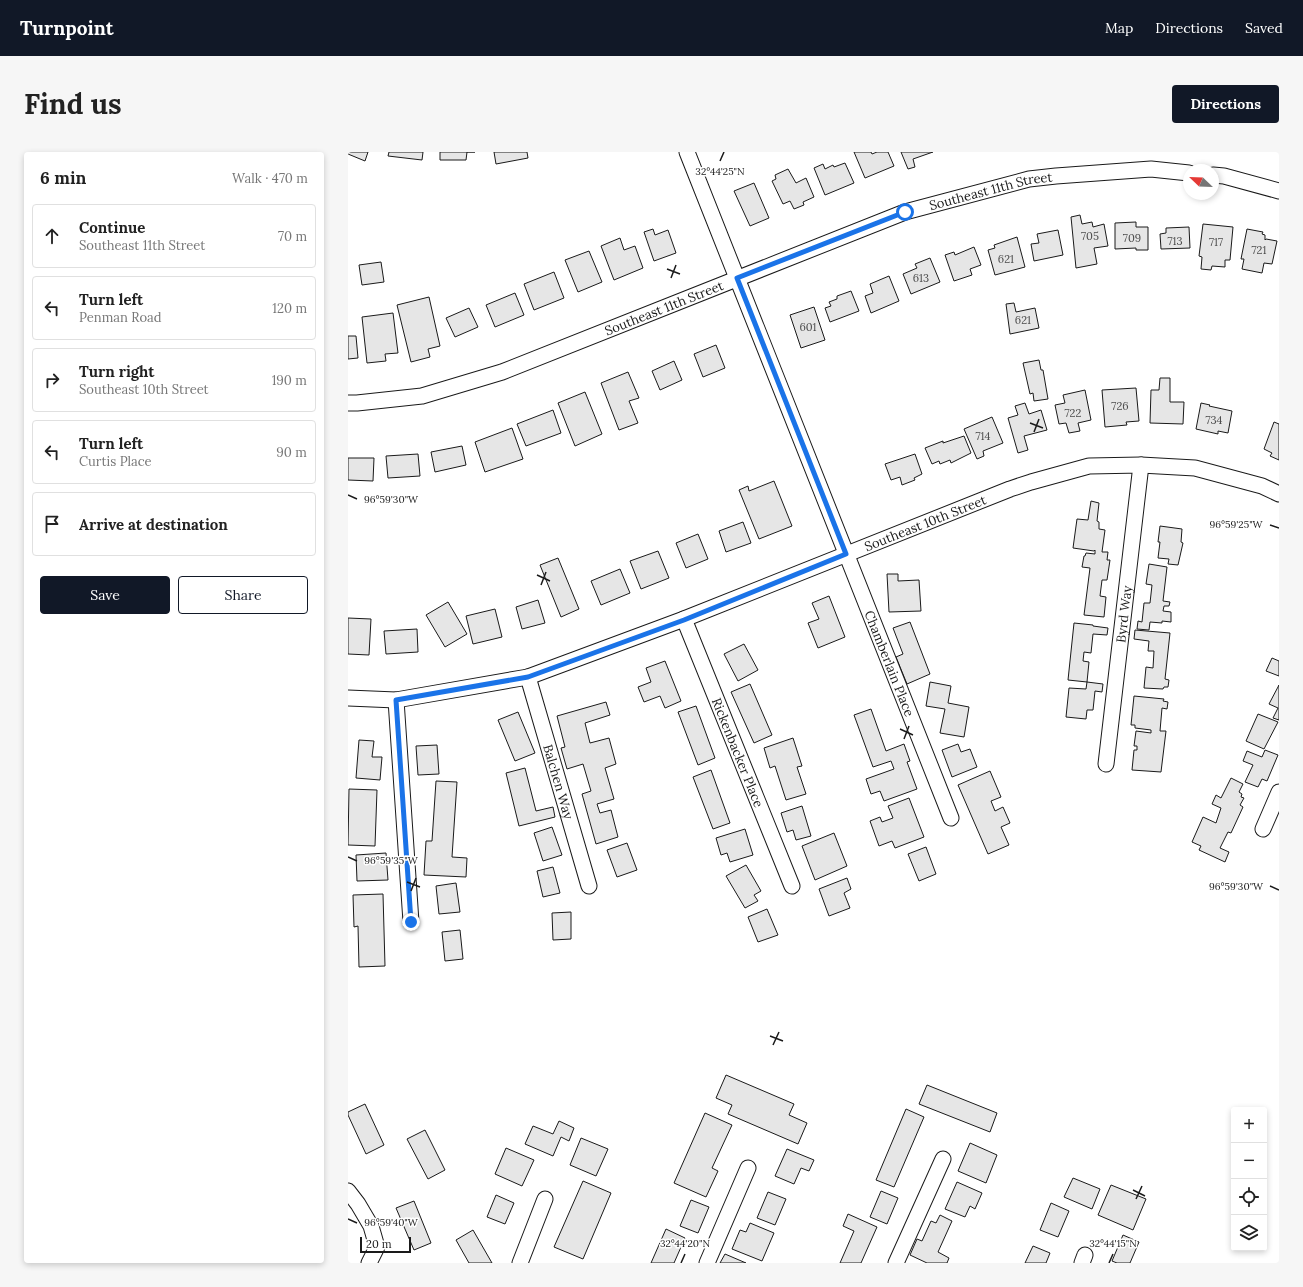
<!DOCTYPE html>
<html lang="en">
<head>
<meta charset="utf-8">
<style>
  :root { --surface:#fff; --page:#f6f6f6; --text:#222; --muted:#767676; --line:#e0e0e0; --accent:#111827 }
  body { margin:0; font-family:Lora,serif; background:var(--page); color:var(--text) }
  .controls { position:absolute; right:12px; bottom:12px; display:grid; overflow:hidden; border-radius:4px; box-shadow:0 2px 6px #0003 }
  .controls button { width:36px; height:36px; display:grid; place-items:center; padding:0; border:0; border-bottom:1px solid var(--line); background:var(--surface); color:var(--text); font:20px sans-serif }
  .compass { position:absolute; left:835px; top:12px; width:36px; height:36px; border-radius:50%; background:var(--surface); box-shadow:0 2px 6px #0003; rotate:293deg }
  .scale { position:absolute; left:12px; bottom:10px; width:51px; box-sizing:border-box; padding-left:4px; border:2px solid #1a1a1a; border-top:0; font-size:11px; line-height:14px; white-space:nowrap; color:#1a1a1a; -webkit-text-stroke:3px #fff; paint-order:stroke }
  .stop { position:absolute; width:12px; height:12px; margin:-9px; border:3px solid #1a73e8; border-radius:50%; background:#fff }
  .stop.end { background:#1a73e8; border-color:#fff; box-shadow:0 1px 4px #0008 }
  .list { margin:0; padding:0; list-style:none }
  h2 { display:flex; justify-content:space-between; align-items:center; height:52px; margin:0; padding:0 16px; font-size:17px }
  h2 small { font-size:13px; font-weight:400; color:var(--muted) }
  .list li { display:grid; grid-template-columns:26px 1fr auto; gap:12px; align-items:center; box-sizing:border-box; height:64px; margin:0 8px 8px; padding:0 8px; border:1px solid var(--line); border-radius:4px }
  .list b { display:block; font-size:15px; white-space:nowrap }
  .list p { margin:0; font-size:13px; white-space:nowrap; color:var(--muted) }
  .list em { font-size:13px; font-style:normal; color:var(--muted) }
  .actions { display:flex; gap:8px; padding:12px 16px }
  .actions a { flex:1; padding:9px 0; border:1px solid var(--accent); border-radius:4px; text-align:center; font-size:14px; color:var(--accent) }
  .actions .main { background:var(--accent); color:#fff }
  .icon { flex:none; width:22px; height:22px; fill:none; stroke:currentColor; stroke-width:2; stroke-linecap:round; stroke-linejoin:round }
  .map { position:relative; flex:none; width:931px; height:1111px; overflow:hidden; border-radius:4px }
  header { display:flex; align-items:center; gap:24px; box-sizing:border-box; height:56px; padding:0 20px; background:var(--accent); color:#fff }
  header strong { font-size:19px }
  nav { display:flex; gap:22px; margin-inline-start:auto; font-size:14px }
  .intro { display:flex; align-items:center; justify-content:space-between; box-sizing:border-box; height:96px; padding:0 24px }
  h1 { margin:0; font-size:28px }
  .button { padding:10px 18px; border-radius:4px; background:var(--accent); color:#fff; font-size:14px; font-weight:700 }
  main { display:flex; gap:24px; padding:0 24px }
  aside { flex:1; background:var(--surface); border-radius:4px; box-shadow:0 2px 6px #0003 }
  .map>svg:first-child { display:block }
  .building { fill:#e6e6e6; stroke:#1a1a1a }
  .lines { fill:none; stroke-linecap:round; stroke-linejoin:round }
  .minor-casing { stroke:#1a1a1a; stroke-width:17 }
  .minor { stroke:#fff; stroke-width:15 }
  .route { stroke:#1a73e8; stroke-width:5 }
  .ticks { fill:none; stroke:#1a1a1a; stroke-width:1.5 }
  .labels { text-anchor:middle; stroke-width:3; stroke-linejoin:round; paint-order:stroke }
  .number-label { font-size:11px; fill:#4d4d4d }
  .street-label { font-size:13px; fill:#1a1a1a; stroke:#fff }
  .ticks-label { font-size:10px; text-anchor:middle; fill:#1a1a1a; stroke:#fff; stroke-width:3; stroke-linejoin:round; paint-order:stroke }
</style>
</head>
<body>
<header>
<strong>Turnpoint</strong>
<nav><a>Map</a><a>Directions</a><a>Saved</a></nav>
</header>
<div class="intro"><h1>Find us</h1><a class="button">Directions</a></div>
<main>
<aside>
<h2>6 min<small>Walk · 470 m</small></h2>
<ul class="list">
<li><svg class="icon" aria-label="ahead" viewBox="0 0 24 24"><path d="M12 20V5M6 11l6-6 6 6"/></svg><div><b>Continue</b><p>Southeast 11th Street</p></div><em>70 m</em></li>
<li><svg class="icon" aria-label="left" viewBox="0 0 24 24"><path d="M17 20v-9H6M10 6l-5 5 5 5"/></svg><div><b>Turn left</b><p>Penman Road</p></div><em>120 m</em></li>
<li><svg class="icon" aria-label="right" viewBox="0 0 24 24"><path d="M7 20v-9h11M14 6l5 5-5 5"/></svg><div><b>Turn right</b><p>Southeast 10th Street</p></div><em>190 m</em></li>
<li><svg class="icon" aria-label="left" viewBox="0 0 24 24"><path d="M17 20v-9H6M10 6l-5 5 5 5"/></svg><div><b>Turn left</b><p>Curtis Place</p></div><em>90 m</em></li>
<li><svg class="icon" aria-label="arrive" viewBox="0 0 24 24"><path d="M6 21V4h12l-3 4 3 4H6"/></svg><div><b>Arrive at destination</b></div></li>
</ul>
<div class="actions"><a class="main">Save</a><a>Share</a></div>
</aside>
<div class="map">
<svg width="931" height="1111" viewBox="0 0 931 1111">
  <rect width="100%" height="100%" fill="#fff"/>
  <path class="building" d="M0,0H20L17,9L0,2Z
    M41,0H75L74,8L40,4Z
    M92,0H127H119L118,8H92Z
    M146,0H179L180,6L148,12Z
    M506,0H523L524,2L529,0H540L546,14L517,26Z
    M553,0H585L565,7L567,15L560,17Z
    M497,11L506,31L477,43L466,16L475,12L477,17L485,13L486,15Z
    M440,17L448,31L458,26L466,45L455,50L456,53L446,57L442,49L435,52L424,29L428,27L427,23Z
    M406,31L421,66L402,74L386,39Z
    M732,63L734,72L744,70L745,75L756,72L760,94L746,96L749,112L728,116L723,65Z
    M788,70V75H800V98H788V96L767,97V71Z
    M855,72L885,75L882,108H877V115L864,114L863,118L853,117L854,105L851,104Z
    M841,75L842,96L813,97L812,82L818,81V76Z
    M305,77L307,83L320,78L328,101L306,109L296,80Z
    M899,77L915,80L914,82L917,83V88L918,87L929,89L924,112L916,111L914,121L894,117L896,107H893Z
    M710,78L715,103L686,109L683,92L691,91L689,82Z
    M669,85L677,115L647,123L640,98L647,96L646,93Z
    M272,86L276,98L287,94L295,116L266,128L253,94Z
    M626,95L633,113L622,117L624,123L606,129L597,103L606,100L607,103Z
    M241,99L254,130L230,140L217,108Z
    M582,106L592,130L563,142L555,122L569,116L567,112Z
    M33,110L36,130L14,133L11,113Z
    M206,120L216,146L186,158L176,132Z
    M541,124L551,149L523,161L517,144L525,141L522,132Z
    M503,139L511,159L482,170L477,156L483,154L481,150L489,147V144Z
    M167,141L176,163L147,175L138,153Z
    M81,145L92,194L80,197L82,205L63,210L49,153Z
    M666,151L668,160L687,156L691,176L662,182L658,152Z
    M466,155L477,188L453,196L442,163Z
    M121,156L130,175L107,185L98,166Z
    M45,161L50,201L37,202L38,209L19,211L14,165Z
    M0,184H8L10,206L0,207Z
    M368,193L377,216L355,225L346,202Z
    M691,208L693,218H695L700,247L686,249L685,241L682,242L675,211Z
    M326,209L334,228L312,238L304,219Z
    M280,220L291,246L281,249L290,271L271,278L253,231Z
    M812,226H822V250H836L835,272L802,271L803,238H811Z
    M788,236L791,269L778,270L779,273L757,275L754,238Z
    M737,238L743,268L730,271L732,279L721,281L718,271L711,272L707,253L717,251L715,243Z
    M237,240L254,282L227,294L210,251Z
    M677,251L681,262L693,258L699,278L676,284L680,298L670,301L660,266L670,263L667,254Z
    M853,251L862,253L861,254L884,259L880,281L870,279V282L848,277Z
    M205,258L213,281L178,294L169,272Z
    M644,265L655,291L635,299L636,304L629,307L616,277Z
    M926,270L931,272V308L922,304L924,301L916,297Z
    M164,276L175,307L137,320L127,290Z
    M616,284L623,301L603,311L602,308L592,312L591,309L584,312L577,296L595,289V291Z
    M114,294L118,313L87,320L83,300Z
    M70,302L72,324L40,326L38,304Z
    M567,302L574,322L566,326L567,328L554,333L552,325L543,328L537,312Z
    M0,306H26L25,329L0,328Z
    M426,329L444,374L411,387L391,338L400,334L401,339Z
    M743,349L751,351L749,369L751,370V377L757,378L754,400H760L759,408H762L759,428H754L752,444L758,445L756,465L736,463L742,416L734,415L736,404H737L738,401L747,402V398L746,399L725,396L729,367L740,368Z
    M395,370L403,391L378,400L371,379Z
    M812,374L834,377L833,390L835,391L830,413L820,412L821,407L810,406L812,390H810Z
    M350,382L360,407L338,416L328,391Z
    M310,399L321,426L293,437L282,409Z
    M210,406L231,457L213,465L192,413Z
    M801,412L819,415L815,449L822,450L821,454H816L815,459L823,460V470L814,469V471L802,470L801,478L789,477L790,469L794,470L796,451H802L804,433L798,432Z
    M272,417L282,441L253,453L243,429Z
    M539,422H550V429L571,428L573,459L541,460Z
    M481,444L497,485L470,496L460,471L471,467L464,451Z
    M190,448L197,471L174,477L168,455Z
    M100,450L119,482L97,495L78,463Z
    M147,457L154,485L125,492L118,464Z
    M0,466L23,467L21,503L0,502Z
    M562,470L582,522L559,532L548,505L555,502L545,476Z
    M726,471L745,473V474L760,476L759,483L745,482L743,501L736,500L735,509L741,510L739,530L720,528Z
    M69,477L70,500L38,502L36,479Z
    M787,478L822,481L817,527L821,528L820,535H816L815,537L796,536L798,515L805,516L806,499H800L801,489L786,487Z
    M396,492L410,518L390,529L376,502Z
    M924,506L931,509V524L918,519Z
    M317,509L333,549L317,556L312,544L296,550L290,535L303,530L298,516Z
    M582,530L603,534L600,551L621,555L616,585L592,581L597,557L578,554Z
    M739,530L755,532L754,540L747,539L745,558H739L738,567L718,565L721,536L738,537Z
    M402,532L424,583L406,591L383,540Z
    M931,533V568L925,566L930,556L921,552Z
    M786,544L816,547L815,549L820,550L819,557L814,556L812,579H818L813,620L784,618L786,598H789V594H786L788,579L803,581V578L787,576V573H783Z
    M258,550L262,563L237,571L242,591L261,586L268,612L257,616L266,647L249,652L252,661L263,658L270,685L248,692L234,642L243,639L235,612L219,617L213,596L217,595L209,564Z
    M348,554L367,606L350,613L330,560Z
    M523,557L538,599L556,592L562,609L559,610L569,637L536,649L532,639L523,642L518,627L546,617L543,609L525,615L506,563Z
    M170,560L187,601L167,609L150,568Z
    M910,562L930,570L916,597L898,589Z
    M445,586L454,614L449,615L458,642L438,648L427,614L422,616L416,596Z
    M11,588L26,589L24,605H34L32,628L8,626Z
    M610,592L613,600L622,597L629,615L604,625L594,598Z
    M89,593L91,622L70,623L68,594Z
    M917,598L930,603L919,629L914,627L910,635L897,630L905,613L895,609L899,599L914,605Z
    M177,616L188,659L205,655L207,665L171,674L158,621Z
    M363,618L382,671L365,677L345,625Z
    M642,619L653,645L643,649L647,659L655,655L662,671L653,675L661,693L640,702L610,633Z
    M883,626L895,632L891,640L894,642L893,645L896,646L892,653L895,655L883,681L880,680L872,696L881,700L877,710L851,698L853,694L844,690L855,665L868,671L873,656L864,652L868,643L873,646Z
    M88,629L109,630L104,705L119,706L118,725L76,723L78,689H84Z
    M1,637L29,638L27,694L0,693Z
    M561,646L576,685L547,696L544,689L531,694L522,669L532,665L534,670L545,666L540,654Z
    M454,654L463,684L448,688L445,678L439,680L433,661Z
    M204,675L214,703L195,709L186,681Z
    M397,677L405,703L382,710L379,701L373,703L368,686Z
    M486,681L499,714L467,728L454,694Z
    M279,691L289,718L269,725L259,698Z
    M578,695L588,722L571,729L560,702Z
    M38,701L40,728L9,729L8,703Z
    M398,713L413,739L406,743L410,749L397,756L378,724Z
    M205,715L212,741L195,745L189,719Z
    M499,726L503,737L496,741L502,756L481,764L471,737Z
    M108,731L112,760L91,762L88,734Z
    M35,742L37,814L11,815L10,774L6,775L5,743Z
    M419,757L430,783L410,790L400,765Z
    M223,760V787L205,788L204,761Z
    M112,778L115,807L97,809L94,780Z
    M378,923L446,952L441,963L459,971L450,992L380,962L384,953L368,946Z
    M579,933L649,961L642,980L571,952Z
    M17,952L36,993L18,1002L0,963V960Z
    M558,957L576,965L546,1035L528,1028Z
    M357,961L384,973L364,1016L370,1019L358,1045L326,1031Z
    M211,969L226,976L221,989L213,985L205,1004L177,992L185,974L205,982Z
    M77,978L97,1018L80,1027L59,987Z
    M233,986L260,997L248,1024L222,1013Z
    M622,991L649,1003L638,1031L610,1019Z
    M158,996L186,1008L174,1034L147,1022Z
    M439,997L466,1008L461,1019L453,1016L446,1032L427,1024Z
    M725,1026L752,1037L744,1057L716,1045Z
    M235,1029L263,1041L235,1107L206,1095Z
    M609,1030L634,1041L627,1057L622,1054L617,1065L597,1057Z
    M763,1033L798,1047L785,1078L750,1063Z
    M533,1039L550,1046L539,1072L522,1065Z
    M420,1040L438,1047L427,1073L409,1066Z
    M148,1043L166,1051L157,1072L139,1065Z
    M343,1048L361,1055L350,1081L332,1074Z
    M66,1049L83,1091L66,1098L48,1056Z
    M703,1051L721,1059L710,1085L692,1078Z
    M500,1062L529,1075L513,1111H492L506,1079L495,1074Z
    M592,1063L604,1069L590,1100L601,1106L599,1111H579L562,1103L569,1087L574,1089L583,1069L588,1071Z
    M402,1071L426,1081L414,1109L384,1097L392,1078L398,1080Z
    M318,1077L337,1086L326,1111H303Z
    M125,1078L144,1111H121L108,1088Z
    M775,1083L791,1090L782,1111H769L764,1109Z
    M685,1094L702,1101L698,1111H677Z
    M377,1102L398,1111H372Z"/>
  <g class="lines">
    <g class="minor-casing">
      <g id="minor">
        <path id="s1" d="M339,0L603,666"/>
        <path d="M865,23L876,24L931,39"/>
        <path id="s2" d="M0,251H9L74,244L154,220L557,60L681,27L708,24L803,17L841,21"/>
        <path id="s3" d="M336,467L444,734"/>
        <path id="s4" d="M180,525L241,734"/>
        <path id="s5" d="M0,546L48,548L180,525L336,467L662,337L683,330L741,314L793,313L847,316L914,334L931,342"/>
        <path d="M48,548L63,770"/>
        <path id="s6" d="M758,612L793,313"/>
        <path d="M915,677L931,640"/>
        <path d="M0,1039L10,1052L23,1074L29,1095L21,1111"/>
        <path d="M172,1111L197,1047"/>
        <path d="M359,1111L400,1016"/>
        <path d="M548,1111L595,1007"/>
        <path d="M734,1111L737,1103"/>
      </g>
    </g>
    <use href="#minor" class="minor"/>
  </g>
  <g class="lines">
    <path class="route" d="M63,770L48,548L180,525L336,468L498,402L389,126L557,60"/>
  </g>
  <path class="ticks" d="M372,9L376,0M319,117L332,122M323,126L328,113M682,271L695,276M686,280L691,267M0,343L9,347M922,373L931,376M189,423L202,429M193,433L198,420M552,577L565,583M556,587L561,574M0,705L9,709M59,730L72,735M922,734L931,738M63,739L68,726M422,884L435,889M425,893L431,880M785,1038L797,1044M788,1047L794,1034M0,1067L9,1071M333,1111L337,1102M761,1111L765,1102"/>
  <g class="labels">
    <g class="number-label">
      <text x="742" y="88">705</text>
      <text x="784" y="90">709</text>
      <text x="827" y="93">713</text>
      <text x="868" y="94">717</text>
      <text x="911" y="102">721</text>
      <text x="658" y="111">621</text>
      <text x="573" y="130">613</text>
      <text x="675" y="172">621</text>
      <text x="460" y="179">601</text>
      <text x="772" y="258">726</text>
      <text x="725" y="265">722</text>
      <text x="866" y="272">734</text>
      <text x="635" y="288">714</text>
    </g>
    <g class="street-label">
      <text dy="5" stroke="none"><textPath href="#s2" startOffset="680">Southeast 11th Street</textPath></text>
      <text dy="5" stroke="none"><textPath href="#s2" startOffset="332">Southeast 11th Street</textPath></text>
      <text dy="5" stroke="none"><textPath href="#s5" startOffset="608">Southeast 10th Street</textPath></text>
      <text dy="5" stroke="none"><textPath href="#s6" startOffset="151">Byrd Way</textPath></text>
      <text dy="5" stroke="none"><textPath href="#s1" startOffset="550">Chamberlain Place</textPath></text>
      <text dy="5" stroke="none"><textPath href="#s3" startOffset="144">Rickenbacker Place</textPath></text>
      <text dy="5" stroke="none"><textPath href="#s4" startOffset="109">Balchen Way</textPath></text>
    </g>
  </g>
  <g class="ticks-label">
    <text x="372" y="23">32°44'25"N</text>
    <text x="43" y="351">96°59'30"W</text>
    <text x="888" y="376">96°59'25"W</text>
    <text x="43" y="712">96°59'35"W</text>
    <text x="888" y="738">96°59'30"W</text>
    <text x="43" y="1074">96°59'40"W</text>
    <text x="337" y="1095">32°44'20"N</text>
    <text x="765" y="1095">32°44'15"N</text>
  </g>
</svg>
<div class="controls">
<button>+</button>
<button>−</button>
<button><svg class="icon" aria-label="locate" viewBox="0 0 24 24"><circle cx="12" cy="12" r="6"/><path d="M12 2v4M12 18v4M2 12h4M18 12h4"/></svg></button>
<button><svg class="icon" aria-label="layers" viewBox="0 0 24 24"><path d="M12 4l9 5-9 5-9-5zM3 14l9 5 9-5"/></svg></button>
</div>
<svg class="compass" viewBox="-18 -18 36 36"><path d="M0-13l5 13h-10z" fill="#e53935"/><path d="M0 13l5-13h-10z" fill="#767676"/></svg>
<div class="scale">20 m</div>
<div class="stop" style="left:557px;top:60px"></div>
<div class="stop end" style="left:63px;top:770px"></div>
</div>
</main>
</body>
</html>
